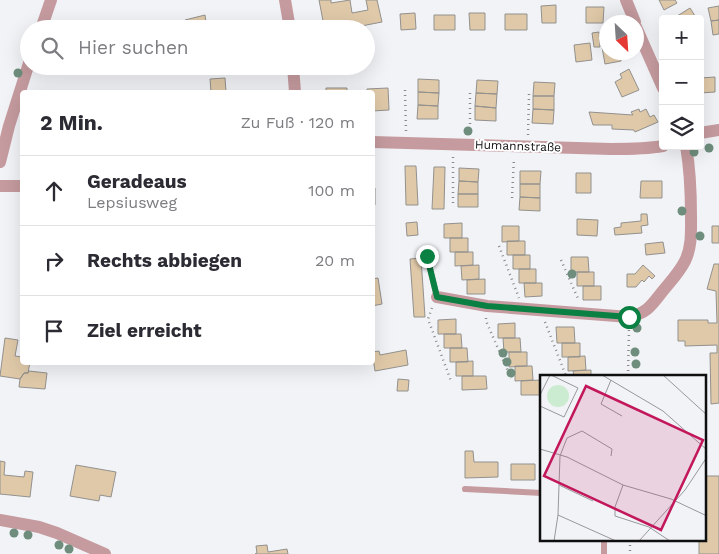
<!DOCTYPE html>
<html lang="de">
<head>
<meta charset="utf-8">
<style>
  :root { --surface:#fff; --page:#f7f7f7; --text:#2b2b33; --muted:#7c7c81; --line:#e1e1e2 }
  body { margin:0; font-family:"Work Sans",sans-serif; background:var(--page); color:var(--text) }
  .controls { position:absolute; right:15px; top:15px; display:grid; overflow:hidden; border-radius:5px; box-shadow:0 5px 20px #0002 }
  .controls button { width:45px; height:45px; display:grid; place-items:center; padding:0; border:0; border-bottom:1px solid var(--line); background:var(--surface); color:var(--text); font:25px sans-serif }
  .compass { position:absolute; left:599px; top:15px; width:45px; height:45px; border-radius:50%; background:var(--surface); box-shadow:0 5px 20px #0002; rotate:155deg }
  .stop { position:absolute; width:15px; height:15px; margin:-11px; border:4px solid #0b8043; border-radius:50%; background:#fff }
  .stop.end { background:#0b8043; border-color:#fff; box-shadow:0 1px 5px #0008 }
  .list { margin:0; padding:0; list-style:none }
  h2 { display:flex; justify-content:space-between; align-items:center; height:65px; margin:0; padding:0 20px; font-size:21px }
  h2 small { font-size:16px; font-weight:400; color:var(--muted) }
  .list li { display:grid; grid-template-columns:32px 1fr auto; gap:15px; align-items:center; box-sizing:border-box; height:70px; padding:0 20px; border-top:1px solid var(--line) }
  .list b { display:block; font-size:19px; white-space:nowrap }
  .list p { margin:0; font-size:16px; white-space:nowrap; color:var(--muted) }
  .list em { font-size:16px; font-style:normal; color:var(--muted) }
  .icon { flex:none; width:28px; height:28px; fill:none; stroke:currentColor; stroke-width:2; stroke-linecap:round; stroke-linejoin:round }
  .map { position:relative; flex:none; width:719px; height:554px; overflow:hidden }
  .search { position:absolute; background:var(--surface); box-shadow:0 5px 20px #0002; left:20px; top:20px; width:355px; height:55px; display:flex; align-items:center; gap:12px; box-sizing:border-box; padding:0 18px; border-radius:28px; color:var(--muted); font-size:19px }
  .panel { position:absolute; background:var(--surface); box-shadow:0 5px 20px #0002; left:20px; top:90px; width:355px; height:275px; border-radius:5px }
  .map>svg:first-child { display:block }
  .building { fill:#dfc9a8; stroke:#93918e }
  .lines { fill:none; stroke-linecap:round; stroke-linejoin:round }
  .path { stroke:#8b8b8e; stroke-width:2.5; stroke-dasharray:1 4; stroke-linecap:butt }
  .service { stroke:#c59b9f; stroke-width:6 }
  .minor { stroke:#c59b9f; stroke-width:12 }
  .tree { fill:#6e8d7c }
  .route { stroke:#0b8043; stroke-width:6 }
  .labels { text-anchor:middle; stroke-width:4; stroke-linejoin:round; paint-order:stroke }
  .street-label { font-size:12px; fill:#0f0f10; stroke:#fff }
  .inset-road { fill:none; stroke:#97989b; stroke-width:1 }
  .view { fill:#c2185b; fill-opacity:0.15; stroke:#c2185b; stroke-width:2.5 }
  .inset-edge { fill:none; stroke:#0f0f10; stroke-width:2.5 }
</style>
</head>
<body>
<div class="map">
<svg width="719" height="554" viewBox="0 0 719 554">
  <rect width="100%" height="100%" fill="#f2f3f7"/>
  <path class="building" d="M319,0H331V3L350,0L352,13L368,10L366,0H377L382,22L351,28L350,21L324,26Z
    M659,0H675L677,3L664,10Z
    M556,5V23H542L541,6Z
    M719,6V20L711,21L708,8Z
    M586,7H604L603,23H586Z
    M690,8L697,19H675L674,18Z
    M415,13L416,29L401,30L400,14Z
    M469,13H485V30H470Z
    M505,14H527V30H505Z
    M205,15L207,29H186L185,20Z
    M434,15H455V30H434Z
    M719,20V34L713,35L711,21Z
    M599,32L600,47H594L592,33Z
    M590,43L592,60L576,62L574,45Z
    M606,46V52H620L621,61L605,64L602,47Z
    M85,66H103V68L86,72Z
    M110,66H132L111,70Z
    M629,69L639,90L622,97L615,82L622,78L620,74Z
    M715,77V92L700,93V78Z
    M225,78L226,92H211L210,79Z
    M418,79L439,80V93L418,92Z
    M477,80L498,81L497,94L476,93Z
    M534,82L555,83L554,96H533Z
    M326,88H347V92H326Z
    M388,88L389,110L372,111V92H367V89Z
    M418,92L439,93L438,106L418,105Z
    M476,93L497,94L496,108L475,106Z
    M533,96H554V110L533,109Z
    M418,105L438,106V119H417Z
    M475,106L496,108V121L475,120Z
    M533,109L554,110L553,124L532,123Z
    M639,109L640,112L646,109L650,117L654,115L658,122L635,132L634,130L612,129V125H593L589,112L633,115L631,112Z
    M405,166H416L418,205H406Z
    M434,167H445L444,209H432Z
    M459,168L479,169L478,182L459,181Z
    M520,171H541L540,184H520Z
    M576,173H591V193H576Z
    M459,181L478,182V194H458Z
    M641,181H662V198H640Z
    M520,184H540V198L520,197Z
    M372,188H375V205H372Z
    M458,194H478V207H458Z
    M520,197L540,198V211L519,210Z
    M641,214H647L648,225L641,226L642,233L615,235L614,228L621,227V223L641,221Z
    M577,219L598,220L597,236L577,235Z
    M417,222L418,235L407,236L406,223Z
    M462,223V238H444V224Z
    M502,226H519V241L502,242Z
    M712,226H719V243H712Z
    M450,238H468V252H450Z
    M507,241H525V255H507Z
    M663,242L665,253L646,255L645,244Z
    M455,252H473V265L455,266Z
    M513,255H530V269H513Z
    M571,257H588L589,272H571Z
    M421,258L425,317H414L410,259Z
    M714,264H719V403L711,404L710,353H717V345L685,346V341H678V320H708V323H717L716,291L707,289Z
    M479,265V279L462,280L461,266Z
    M643,265L655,276L652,279L649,276L644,282L642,280L636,287H627V274H635Z
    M519,269H536V283H519Z
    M577,272H594V286H577Z
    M378,278L382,304L372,306V279Z
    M485,279V294H467V280Z
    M524,283H542V296L525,297Z
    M583,286H601V300H583Z
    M456,319V334H438V320Z
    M515,323V338H498V324Z
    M556,327H574L575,343H557Z
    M444,334H461L462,348H444Z
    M5,338L18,340L15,356L22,357V362H30L28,373H24L20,379L0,376Z
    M503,338H520L521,352H504Z
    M562,343H580V357H562Z
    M450,348H467L468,362H450Z
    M406,350L408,365L375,371L372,352L379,351L380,355Z
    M509,352H527V366L509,367Z
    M585,356L586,370L568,371V357Z
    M473,361V376H456V362Z
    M515,366H532L533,380L515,381Z
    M591,370V376H574L573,371Z
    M29,371L47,373L45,389L19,387L20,379L24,373H28Z
    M462,376H486L487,389L462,390Z
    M398,379L409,380L408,391H397Z
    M541,380V395H521V381Z
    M465,451H473L474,462H498V477L465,478Z
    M0,461L5,462L4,475L24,477L25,471L33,472L30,497L0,494Z
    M511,464H535V480H511Z
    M76,465L116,472L111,497L100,495L99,501L70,496Z
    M705,476H719V554H699V540H705Z
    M267,545L268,552L287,549L288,554H255L257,553L256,546Z"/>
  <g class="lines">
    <path class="path" d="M405,90L406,131
      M470,134V93
      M528,135L529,94
      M453,157V203
      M512,198L514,158
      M499,246L519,298
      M561,260L579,301
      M432,308L428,319L451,381
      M486,318V321L511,378
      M545,322L566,376
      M628,376L629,328
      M630,540V554"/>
    <path class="service" d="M427,257L437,297
      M465,489L542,493
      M604,540V554"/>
    <path class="minor" d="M285,0L290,29
      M626,0L635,22
      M636,27L663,88
      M41,29L51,0
      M293,66L295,92
      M700,133L719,130
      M372,142L611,149C628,149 646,149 663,146
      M0,162L9,126L29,63
      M0,186H22
      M437,297L487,306L629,317C647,313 651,306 662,292C670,282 679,273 685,261C692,247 691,231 691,216C691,192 690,169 686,146
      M0,520L39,527L57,533L105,554"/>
  </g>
  <g class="tree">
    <circle cx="18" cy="73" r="4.5"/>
    <circle cx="468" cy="131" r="4.5"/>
    <circle cx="709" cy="148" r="4.5"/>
    <circle cx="694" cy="152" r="4.5"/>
    <circle cx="682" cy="211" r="4.5"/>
    <circle cx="700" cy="236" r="4.5"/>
    <circle cx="572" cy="274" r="4.5"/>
    <circle cx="637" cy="328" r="4.5"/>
    <circle cx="635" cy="352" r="4.5"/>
    <circle cx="503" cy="353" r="4.5"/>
    <circle cx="507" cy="362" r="4.5"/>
    <circle cx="636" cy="364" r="4.5"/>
    <circle cx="511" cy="373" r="4.5"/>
    <circle cx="14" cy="533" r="4.5"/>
    <circle cx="28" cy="535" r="4.5"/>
    <circle cx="59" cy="545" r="4.5"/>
    <circle cx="69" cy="549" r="4.5"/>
  </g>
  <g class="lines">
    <path class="route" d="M427,256L437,297L487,306L629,317"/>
  </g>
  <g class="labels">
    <g class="street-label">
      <text transform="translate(518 146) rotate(2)" y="4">Humannstraße</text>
    </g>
  </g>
  <g transform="translate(540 375)">
    <rect width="166" height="166" fill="#f2f3f7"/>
    <path d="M7 21a11 11 0 1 1 22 0a11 11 0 1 1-22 0Z" fill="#ccecd1"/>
    <path class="inset-road" d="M62,0L123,36L167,75M123,0L167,40M71,5L61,29L82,41M0,20L10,0M0,31L24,42L38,13L11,0M0,74L27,82L83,110L131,124L167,141M19,110L53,126M83,110L75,132V141L109,152L130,166M18,140L76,166M14,166L18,140L20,81L27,63L42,56L72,74L71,81M99,166L145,115L167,82"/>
    <path class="view" d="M46,11L163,65L121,155L4,101Z"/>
    <rect width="166" height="166" class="inset-edge"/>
  </g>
</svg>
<div class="controls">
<button>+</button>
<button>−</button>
<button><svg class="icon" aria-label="layers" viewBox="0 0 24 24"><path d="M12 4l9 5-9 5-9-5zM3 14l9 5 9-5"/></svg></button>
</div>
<svg class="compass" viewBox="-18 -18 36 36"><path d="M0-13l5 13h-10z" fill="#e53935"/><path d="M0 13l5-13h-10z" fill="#7c7c81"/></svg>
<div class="stop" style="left:629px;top:317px"></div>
<div class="stop end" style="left:427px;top:256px"></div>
<div class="search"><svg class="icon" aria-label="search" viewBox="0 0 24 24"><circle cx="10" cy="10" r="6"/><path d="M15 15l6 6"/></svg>Hier suchen</div>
<section class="panel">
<h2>2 Min.<small>Zu Fuß · 120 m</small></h2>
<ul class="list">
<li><svg class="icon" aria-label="ahead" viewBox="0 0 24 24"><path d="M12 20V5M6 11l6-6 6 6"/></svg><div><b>Geradeaus</b><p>Lepsiusweg</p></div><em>100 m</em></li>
<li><svg class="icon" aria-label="right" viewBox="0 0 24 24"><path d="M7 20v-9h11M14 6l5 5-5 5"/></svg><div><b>Rechts abbiegen</b></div><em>20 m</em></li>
<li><svg class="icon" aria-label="arrive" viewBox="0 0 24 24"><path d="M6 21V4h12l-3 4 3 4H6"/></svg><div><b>Ziel erreicht</b></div></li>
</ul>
</section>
</div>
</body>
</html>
